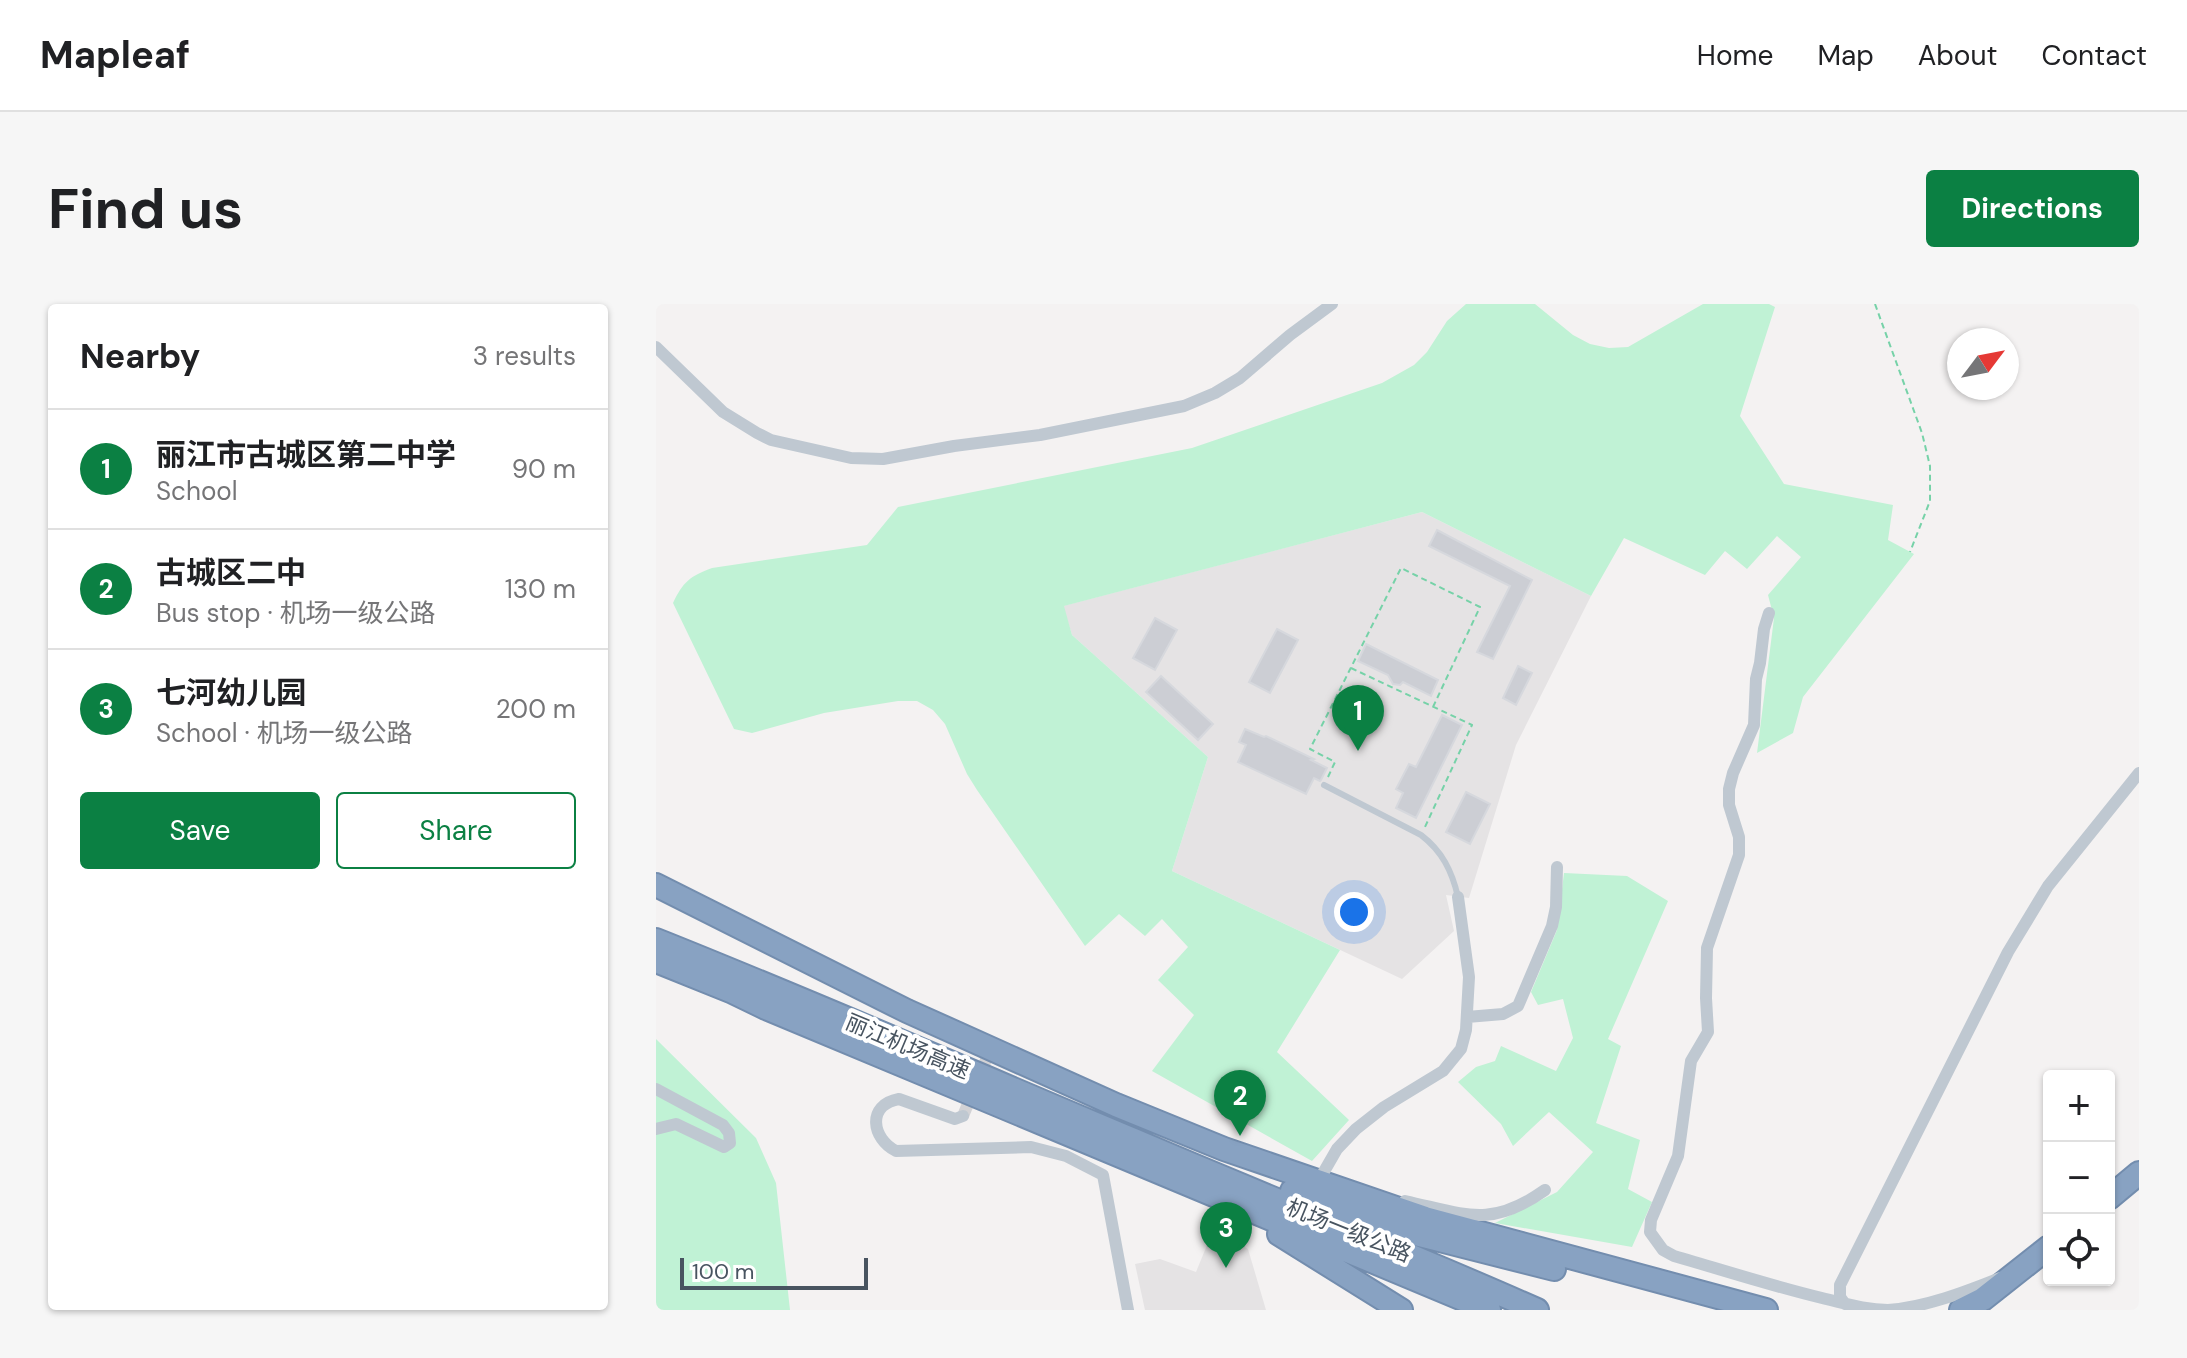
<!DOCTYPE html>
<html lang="en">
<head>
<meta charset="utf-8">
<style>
  :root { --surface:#fff; --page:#f6f6f6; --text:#202124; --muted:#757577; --line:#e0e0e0; --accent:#0b8043 }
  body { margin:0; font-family:"DM Sans","Noto Sans SC",sans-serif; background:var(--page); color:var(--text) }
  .controls { position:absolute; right:24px; bottom:24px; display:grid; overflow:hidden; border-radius:8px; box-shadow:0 2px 6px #0004 }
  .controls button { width:72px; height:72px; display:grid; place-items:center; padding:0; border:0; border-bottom:2px solid var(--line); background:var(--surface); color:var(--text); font:40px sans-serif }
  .compass { position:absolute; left:1291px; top:24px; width:72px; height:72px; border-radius:50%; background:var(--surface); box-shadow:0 2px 6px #0004; rotate:58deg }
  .scale { position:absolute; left:24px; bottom:20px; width:188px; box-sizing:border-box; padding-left:8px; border:4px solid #485460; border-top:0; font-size:22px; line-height:28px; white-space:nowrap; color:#485460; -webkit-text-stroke:6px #fff; paint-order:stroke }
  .you { position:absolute; left:698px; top:608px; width:28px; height:28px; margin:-20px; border:6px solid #fff; border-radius:50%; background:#1a73e8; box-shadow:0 0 0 12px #1a73e833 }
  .badge { display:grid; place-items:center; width:52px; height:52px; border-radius:50%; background:var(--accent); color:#fff; font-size:26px; font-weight:700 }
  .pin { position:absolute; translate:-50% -66px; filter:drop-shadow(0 2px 4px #0008) }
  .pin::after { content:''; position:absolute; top:42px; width:28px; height:24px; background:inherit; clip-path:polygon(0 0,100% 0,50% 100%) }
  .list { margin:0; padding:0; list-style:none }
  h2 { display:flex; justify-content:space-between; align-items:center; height:104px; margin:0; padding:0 32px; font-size:34px }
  h2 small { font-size:26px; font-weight:400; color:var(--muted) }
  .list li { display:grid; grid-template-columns:52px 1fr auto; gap:24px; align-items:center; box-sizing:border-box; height:120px; padding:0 32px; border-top:2px solid var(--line) }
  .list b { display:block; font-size:30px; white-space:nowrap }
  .list p { margin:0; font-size:26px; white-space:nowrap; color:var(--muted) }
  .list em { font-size:26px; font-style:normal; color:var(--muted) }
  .actions { display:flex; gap:16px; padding:24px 32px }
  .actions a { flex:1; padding:18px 0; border:2px solid var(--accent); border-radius:8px; text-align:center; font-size:28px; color:var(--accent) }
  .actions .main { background:var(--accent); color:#fff }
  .icon { flex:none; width:44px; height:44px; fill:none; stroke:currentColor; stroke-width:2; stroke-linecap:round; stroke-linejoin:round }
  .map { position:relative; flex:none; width:1483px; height:1006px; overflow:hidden; border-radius:8px }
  header { display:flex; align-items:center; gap:48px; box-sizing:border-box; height:112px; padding:0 40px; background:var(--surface); border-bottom:2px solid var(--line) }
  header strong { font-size:38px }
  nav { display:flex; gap:44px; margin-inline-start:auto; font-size:28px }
  .intro { display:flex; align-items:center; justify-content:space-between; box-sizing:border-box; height:192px; padding:0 48px }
  h1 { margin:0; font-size:56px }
  .button { padding:20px 36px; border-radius:8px; background:var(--accent); color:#fff; font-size:28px; font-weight:700 }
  main { display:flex; gap:48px; padding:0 48px }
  aside { flex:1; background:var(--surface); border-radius:8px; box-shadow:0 2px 6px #0004 }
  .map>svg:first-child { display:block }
  .education { fill:#e5e3e4 }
  .green { fill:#c0f2d5 }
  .building { fill:#ccced4; stroke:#d6d8dd; stroke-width:2 }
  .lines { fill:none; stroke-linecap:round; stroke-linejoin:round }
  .street-tunnel { stroke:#d2d2d5; stroke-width:12; stroke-dasharray:12 6; stroke-linecap:butt }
  .highway-casing { stroke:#738dae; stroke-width:26 }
  .path { stroke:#76d2a8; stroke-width:2; stroke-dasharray:6 4; stroke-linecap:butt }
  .lane { stroke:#bfc8d1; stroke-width:6 }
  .street { stroke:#bfc8d1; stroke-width:12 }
  .highway { stroke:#88a2c2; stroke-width:22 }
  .labels { text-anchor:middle; stroke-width:8; stroke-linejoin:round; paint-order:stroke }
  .street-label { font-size:22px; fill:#485460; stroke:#fff }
</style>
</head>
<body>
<header>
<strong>Mapleaf</strong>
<nav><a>Home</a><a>Map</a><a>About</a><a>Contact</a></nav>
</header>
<div class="intro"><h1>Find us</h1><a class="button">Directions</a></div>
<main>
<aside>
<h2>Nearby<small>3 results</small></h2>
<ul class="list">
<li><span class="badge">1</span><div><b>丽江市古城区第二中学</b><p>School</p></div><em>90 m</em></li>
<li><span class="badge">2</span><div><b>古城区二中</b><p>Bus stop · 机场一级公路</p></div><em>130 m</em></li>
<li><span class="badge">3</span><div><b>七河幼儿园</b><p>School · 机场一级公路</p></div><em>200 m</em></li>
</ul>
<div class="actions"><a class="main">Save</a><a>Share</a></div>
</aside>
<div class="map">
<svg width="1483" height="1006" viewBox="0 0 1483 1006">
  <rect width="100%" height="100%" fill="#f4f2f2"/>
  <path class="education" d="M766,208L935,292L860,441L813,594L790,591L798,627L746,675L516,567L552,453L416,331L407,302Z
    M558,924L592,945L610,1006H489L479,960L504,955L540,968Z"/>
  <path class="green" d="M810,0H879L917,31L934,40L953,44L972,43L1047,0H1113L1119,3L1084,112L1128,180L1237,201L1232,236L1258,250L1147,393L1137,429L1101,449L1118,314L1112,291L1145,253L1121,232L1091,265L1069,247L1049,271L968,234L935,292L766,208L408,302L416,331L552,453L516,567L684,646L621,748L693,816L656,857L496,767L538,711L502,676L532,643L506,615L489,632L463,610L429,642L321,486L311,470L289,420L277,406L261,397H242L168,409L96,429L78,425L17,299C27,278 34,272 56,264L211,241L242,203L536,144L726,79L758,61L771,48L791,17Z
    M908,569L971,572L1012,597L952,735L965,742L940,819L984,836L972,885L996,898L976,943L839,919L901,888L937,848L893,808L857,842L845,820L802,778L820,763L839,757L845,742L900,767L917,734L907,695L882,701L875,688L901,626Z
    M0,735L100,834L120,879L134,1006H0Z"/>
  <path class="building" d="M781,226L876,276L837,355L821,348L854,282L773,242Z
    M499,314L521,326L499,366L477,354Z
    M621,325L642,336L614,389L593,378Z
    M710,340L782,376L775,392L747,378L744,381L737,380L732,371L702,357Z
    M862,362L876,369L860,401L847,394Z
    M505,372L557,420L542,436L490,388Z
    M786,411L806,421L760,514L740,504L747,489L740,485L753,460L760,463Z
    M589,425L608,433L610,432L658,455L655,456L671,464L665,476L664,477L658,474L650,490L582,458L590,441L583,438Z
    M810,488L834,500L814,540L790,528Z"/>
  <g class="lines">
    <path class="street-tunnel" d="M307,812L330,756"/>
    <g class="highway-casing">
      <path id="highway" d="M0,581L251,707L460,801L568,845L769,914L1110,1006
        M0,636C161,700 320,770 480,837C613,894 748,947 881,1006
        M0,657L77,688L110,704L833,1006
        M636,887L756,929L898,965
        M1453,894L1483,869
        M623,930L745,1006
        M1305,1006L1327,995L1393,943"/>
    </g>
    <path class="path" d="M1219,0L1266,129L1274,162V197L1254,248
      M695,364L816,421L769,523
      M672,473L679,458L654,445L745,264L824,303L777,403"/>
    <path class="lane" d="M668,481L765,531C786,547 796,567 802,593"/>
    <path class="street" d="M0,43L67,108L101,129L115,136L195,154L227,155L298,142L384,131L528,102L559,89L584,74L634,31L676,0
      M1113,309L1108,325L1104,359L1100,375L1098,421L1077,469L1073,485V501L1083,533V551L1051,644L1050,694L1052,728L1035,757L1022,852L995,916L994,928L1007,946L1018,952C1067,966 1116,982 1166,994C1188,999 1209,1006 1232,1006C1270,1003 1309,988 1344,974
      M811,713L847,710L862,702L896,622L900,603L901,563
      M0,785L67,821L73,829L74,839L68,843L20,820L0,825
      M307,812L299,815L243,795C210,801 216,835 240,847L375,843L410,852L447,871L472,1006
      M662,878L681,845L700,825L728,803L787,767L805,745L810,726L813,673L802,593
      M749,897C809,910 834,925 889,886
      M1189,1000L1184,993V981L1352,648L1392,582L1483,469"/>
    <use href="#highway" class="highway"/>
  </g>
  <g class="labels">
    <g class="street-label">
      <text transform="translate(252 742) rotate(23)" y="8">丽江机场高速</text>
      <text transform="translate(693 926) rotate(22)" y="8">机场一级公路</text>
    </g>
  </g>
</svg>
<div class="controls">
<button>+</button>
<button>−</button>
<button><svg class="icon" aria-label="locate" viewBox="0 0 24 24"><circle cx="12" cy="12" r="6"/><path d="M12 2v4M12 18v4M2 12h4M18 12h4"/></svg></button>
</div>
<svg class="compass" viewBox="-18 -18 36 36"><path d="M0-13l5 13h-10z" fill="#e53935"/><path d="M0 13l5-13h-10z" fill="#757577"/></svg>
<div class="scale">100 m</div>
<div class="you"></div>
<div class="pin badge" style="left:702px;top:447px">1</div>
<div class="pin badge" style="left:584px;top:832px">2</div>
<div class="pin badge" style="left:570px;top:964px">3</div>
</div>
</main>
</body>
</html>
